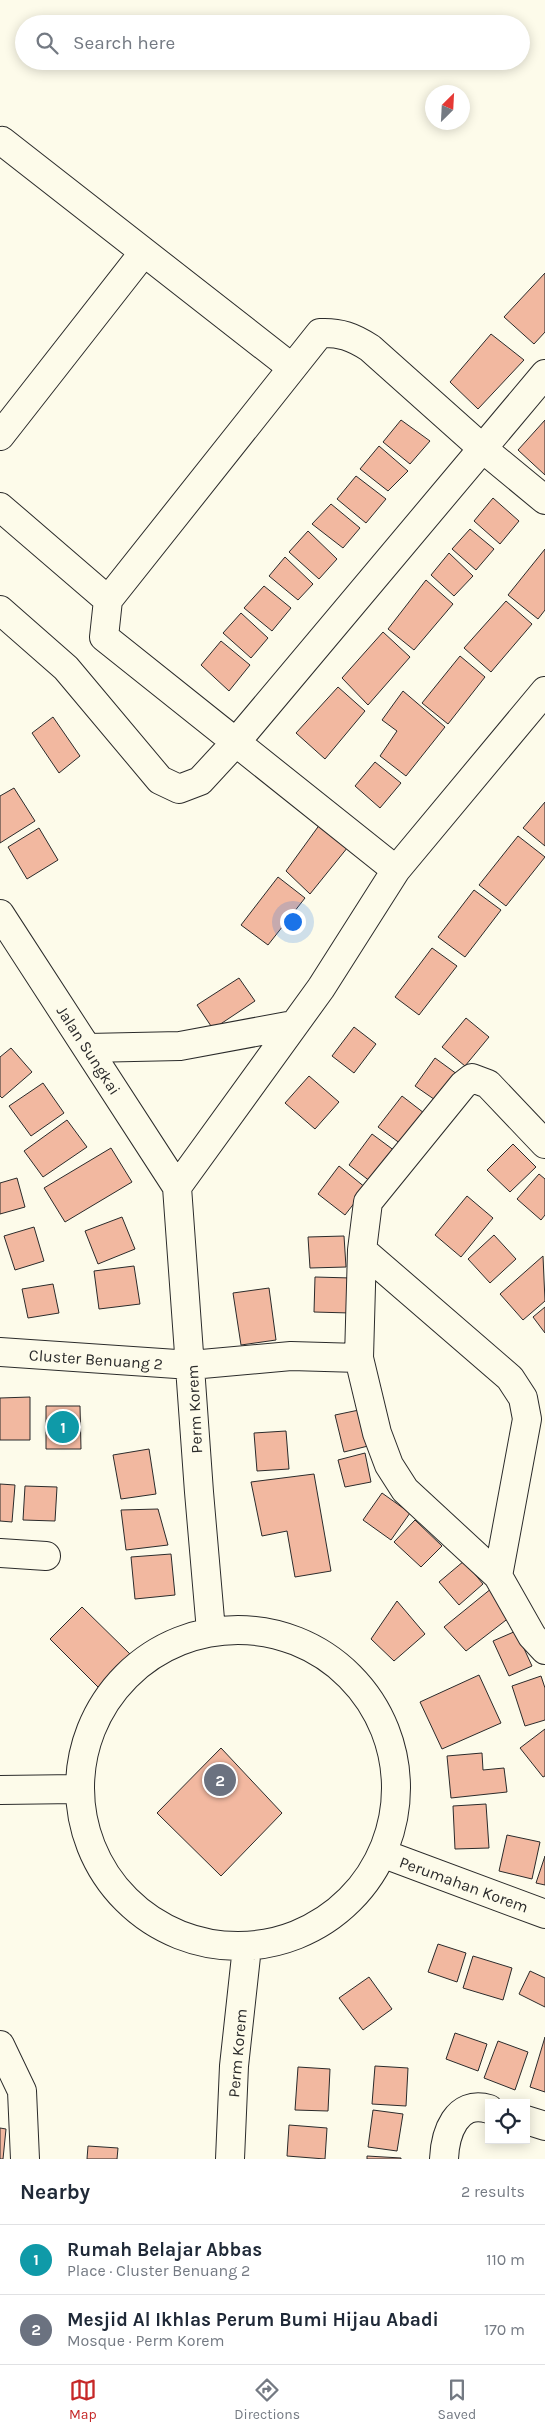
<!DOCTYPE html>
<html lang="en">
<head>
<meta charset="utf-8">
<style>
  :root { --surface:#fff; --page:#f2f2f3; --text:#1f2937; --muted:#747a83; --line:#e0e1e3; --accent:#c62828 }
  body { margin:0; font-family:Karla,sans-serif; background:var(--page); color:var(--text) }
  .controls { position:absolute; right:15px; bottom:15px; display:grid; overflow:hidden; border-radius:0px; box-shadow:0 2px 12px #0003 }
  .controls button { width:45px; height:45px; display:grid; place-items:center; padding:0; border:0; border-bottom:1px solid var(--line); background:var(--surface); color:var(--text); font:25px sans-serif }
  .compass { position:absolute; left:425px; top:85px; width:45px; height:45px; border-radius:50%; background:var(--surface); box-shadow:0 2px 12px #0003; rotate:24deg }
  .you { position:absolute; left:292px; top:921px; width:18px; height:18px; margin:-12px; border:4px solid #fff; border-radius:50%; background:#1a73e8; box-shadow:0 0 0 8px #1a73e833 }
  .badge { display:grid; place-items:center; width:32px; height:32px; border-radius:50%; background:var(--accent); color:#fff; font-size:16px; font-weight:700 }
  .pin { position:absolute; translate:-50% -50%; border:2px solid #fff; box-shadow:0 1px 5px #0006 }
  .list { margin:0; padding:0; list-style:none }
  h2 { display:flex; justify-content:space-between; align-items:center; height:65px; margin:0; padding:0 20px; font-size:21px }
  h2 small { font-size:16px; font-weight:400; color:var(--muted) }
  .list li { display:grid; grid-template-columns:32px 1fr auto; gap:15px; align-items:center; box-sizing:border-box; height:70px; padding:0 20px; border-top:1px solid var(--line) }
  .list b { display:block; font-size:19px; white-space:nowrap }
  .list p { margin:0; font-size:16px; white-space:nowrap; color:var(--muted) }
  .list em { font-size:16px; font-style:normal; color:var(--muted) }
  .icon { flex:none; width:28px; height:28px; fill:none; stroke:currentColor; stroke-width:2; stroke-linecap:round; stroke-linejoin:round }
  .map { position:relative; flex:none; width:545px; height:2159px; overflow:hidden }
  .search { position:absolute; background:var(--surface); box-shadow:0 2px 12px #0003; left:15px; right:15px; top:15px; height:55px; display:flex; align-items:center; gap:12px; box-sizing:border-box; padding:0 18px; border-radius:28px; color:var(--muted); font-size:19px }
  .sheet { height:205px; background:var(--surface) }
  nav { display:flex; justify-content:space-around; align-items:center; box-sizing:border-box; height:70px; border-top:1px solid var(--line); background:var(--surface); font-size:14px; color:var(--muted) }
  nav a { display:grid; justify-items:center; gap:2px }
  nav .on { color:var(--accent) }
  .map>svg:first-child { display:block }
  .building { fill:#f2b8a0; stroke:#2b2b2b }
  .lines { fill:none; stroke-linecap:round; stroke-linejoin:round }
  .minor-casing { stroke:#2b2b2b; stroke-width:30 }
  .minor { stroke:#fdfbea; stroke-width:28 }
  .labels { text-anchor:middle; stroke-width:4; stroke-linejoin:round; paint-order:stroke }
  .street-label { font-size:16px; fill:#2b2b2b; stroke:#fdfbea }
</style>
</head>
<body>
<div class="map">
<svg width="545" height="2159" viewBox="0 0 545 2159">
  <rect width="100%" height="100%" fill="#fdfbea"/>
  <path class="building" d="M545,273V332L534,344L504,317Z
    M491,334L524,360L478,409L450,382Z
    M401,420L430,441L410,464L383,442Z
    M545,420V475L518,450Z
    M379,446L408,471L388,491L360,469Z
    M356,476L386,499L366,523L337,499Z
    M493,498L519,521L500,544L474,521Z
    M331,504L360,528L343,548L312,524Z
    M470,529L494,549L476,570L452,549Z
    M308,531L337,559L319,579L289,552Z
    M545,549V610L538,619L508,595Z
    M449,553L473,576L454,596L431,575Z
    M285,557L313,584L298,600L269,576Z
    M426,580L453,604L414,650L388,629Z
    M264,586L291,608L272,631L244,608Z
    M506,601L532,624L491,672L464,648Z
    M241,613L268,638L251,658L223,633Z
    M383,632L410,657L368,705L342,678Z
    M221,641L250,665L229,691L201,665Z
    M460,656L485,677L448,724L422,703Z
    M338,687L365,711L325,759L296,733Z
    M403,691L445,727L406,776L380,756L397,731L382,720Z
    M53,717L80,756L59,773L32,733Z
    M375,762L401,783L380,808L355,786Z
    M14,788L35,821L0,843V796Z
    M545,802V846L523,828Z
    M323,820L352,842L310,894L286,871Z
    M39,828L58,860L27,879L8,847Z
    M518,836L545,857L506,906L479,885Z
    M278,877L305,898L268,945L241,925Z
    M474,890L501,910L465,957L438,937Z
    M432,948L457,966L419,1015L395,997Z
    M239,978L255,1001L213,1029L197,1005Z
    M466,1018L489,1037L465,1066L442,1047Z
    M354,1027L376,1044L354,1073L332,1056Z
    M11,1048L32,1072L2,1098L0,1096V1057Z
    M435,1058L461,1077L441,1104L415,1086Z
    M309,1076L339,1102L315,1129L285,1103Z
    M43,1083L64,1113L31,1136L9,1106Z
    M402,1096L424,1113L401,1144L378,1127Z
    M67,1120L87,1147L43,1177L24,1151Z
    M372,1134L399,1154L375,1185L349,1165Z
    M513,1144L536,1167L510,1192L487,1170Z
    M111,1148L132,1182L65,1222L44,1188Z
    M339,1166L366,1188L345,1215L318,1194Z
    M539,1174L545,1179V1215L541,1220L517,1199Z
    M17,1178L25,1207L0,1214V1183Z
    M467,1196L493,1218L461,1257L435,1235Z
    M122,1217L135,1249L98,1264L85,1231Z
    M34,1227L44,1261L15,1270L4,1236Z
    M494,1235L516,1259L490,1283L468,1259Z
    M344,1236L346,1267L310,1268L308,1237Z
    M543,1256L545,1301L523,1320L500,1294Z
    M134,1266L140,1304L99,1309L94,1271Z
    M315,1277L351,1278L350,1313L314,1312Z
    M53,1284L59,1313L28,1318L22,1289Z
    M269,1288L276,1340L241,1345L233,1293Z
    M545,1307V1333L533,1317Z
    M30,1397V1440H0V1398Z
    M46,1406H80L81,1449H46Z
    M359,1410L368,1446L344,1452L335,1415Z
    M286,1431L289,1469L257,1471L254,1433Z
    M149,1449L156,1494L121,1499L113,1455Z
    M365,1453L371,1482L345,1487L338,1460Z
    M314,1474L331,1571L295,1577L287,1531L262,1536L251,1482Z
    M0,1484L15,1485L12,1522L0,1521Z
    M25,1486L57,1487L55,1521L23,1520Z
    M382,1493L410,1513L391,1540L363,1520Z
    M158,1509L168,1545L126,1550L121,1510Z
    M415,1520L442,1546L421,1567L394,1542Z
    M171,1554L175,1595L135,1599L131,1557Z
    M464,1561L483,1584L459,1605L439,1582Z
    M492,1588L510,1617L466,1651L444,1627Z
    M397,1601L425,1634L394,1661L371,1639Z
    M82,1607L131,1655L98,1687L50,1639Z
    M516,1631L532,1666L509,1676L493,1641Z
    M479,1675L501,1723L442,1749L420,1702Z
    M541,1676L545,1688V1720L525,1726L512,1686Z
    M545,1729V1776L543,1777L520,1748Z
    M221,1748L282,1813L221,1876L157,1813Z
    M482,1753L483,1770L504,1768L507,1792L451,1798L447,1756Z
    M486,1804L489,1848L455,1849L453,1806Z
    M507,1835L540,1842L532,1879L499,1871Z
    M545,1856V1885L536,1883Z
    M438,1944L466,1953L457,1982L428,1972Z
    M473,1956L512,1968L503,2000L463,1988Z
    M530,1971L545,1978V2007L519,1994Z
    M369,1977L392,2009L363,2030L339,1998Z
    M455,2033L487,2044L478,2071L446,2059Z
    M545,2037V2092L530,2087Z
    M498,2041L528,2052L515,2090L484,2078Z
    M375,2066L408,2068L406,2106L372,2104Z
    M298,2067L330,2069L328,2111L295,2110Z
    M373,2110L403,2114L397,2151L368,2147Z
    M289,2125L327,2128L325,2159L287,2156Z
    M0,2128L6,2129L3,2159H0Z
    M88,2146L118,2148L117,2159H87Z
    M367,2156L401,2158V2159H367Z"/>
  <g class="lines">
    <g class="minor-casing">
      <path id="minor" d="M0,142L2,141L291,367
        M0,436L144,252
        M0,507L108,600
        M0,610L66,668L160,780L179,789L200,781L236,742L545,374
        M396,870L104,637L108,600L320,333C340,332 353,337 370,348L482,448L545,500
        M0,914L177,1187L199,1492L211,1631
        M88,1048L180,1046L293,1025
        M177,1187L321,988L396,870L545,691
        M362,1250L510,1378L523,1398L527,1419L498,1576
        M0,1352L191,1365L291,1356L359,1358L377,1433L389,1465L405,1490L498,1576L532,1636L545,1650
        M359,1358L362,1250L368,1202L463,1085L472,1078L488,1084L545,1144
        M0,1553L46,1556
        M80 1788a158 158 0 1 1 316 0a158 158 0 1 1-316 0Z
        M0,1790L77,1789
        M384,1854L545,1914
        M0,2045L22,2091L25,2159
        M526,2120L545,2126
        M230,2159L234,2066L247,1947
        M444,2159C445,2134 456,2099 489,2109"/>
    </g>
    <use href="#minor" class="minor"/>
  </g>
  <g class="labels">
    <g class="street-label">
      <text transform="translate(89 1050) rotate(57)" y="6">Jalan Sungkai</text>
      <text transform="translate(96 1359) rotate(4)" y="6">Cluster Benuang 2</text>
      <text transform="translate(194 1409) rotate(-93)" y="6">Perm Korem</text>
      <text transform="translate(464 1884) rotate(20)" y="6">Perumahan Korem</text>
      <text transform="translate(237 2053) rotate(-85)" y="6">Perm Korem</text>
    </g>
  </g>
</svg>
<div class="controls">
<button><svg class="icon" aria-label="locate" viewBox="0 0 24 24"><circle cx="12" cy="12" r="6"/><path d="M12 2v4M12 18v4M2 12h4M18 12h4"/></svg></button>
</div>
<svg class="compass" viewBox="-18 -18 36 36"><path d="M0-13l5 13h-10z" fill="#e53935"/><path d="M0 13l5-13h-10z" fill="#747a83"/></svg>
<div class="you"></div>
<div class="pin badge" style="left:63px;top:1427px;background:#0f9aa8">1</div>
<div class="pin badge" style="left:220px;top:1780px;background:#6b7280">2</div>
<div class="search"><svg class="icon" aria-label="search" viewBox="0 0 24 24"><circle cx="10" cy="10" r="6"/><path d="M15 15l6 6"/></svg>Search here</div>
</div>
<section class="sheet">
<h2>Nearby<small>2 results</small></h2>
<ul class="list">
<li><span class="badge" style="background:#0f9aa8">1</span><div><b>Rumah Belajar Abbas</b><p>Place · Cluster Benuang 2</p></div><em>110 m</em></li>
<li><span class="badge" style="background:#6b7280">2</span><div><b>Mesjid Al Ikhlas Perum Bumi Hijau Abadi</b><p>Mosque · Perm Korem</p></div><em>170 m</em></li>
</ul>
</section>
<nav>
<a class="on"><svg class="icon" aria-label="map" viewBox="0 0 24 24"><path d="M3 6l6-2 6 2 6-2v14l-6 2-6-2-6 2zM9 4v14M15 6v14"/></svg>Map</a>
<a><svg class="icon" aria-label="directions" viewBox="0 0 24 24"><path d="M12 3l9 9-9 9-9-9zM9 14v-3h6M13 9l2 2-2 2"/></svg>Directions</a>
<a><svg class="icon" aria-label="saved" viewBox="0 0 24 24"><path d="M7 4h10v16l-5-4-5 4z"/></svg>Saved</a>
</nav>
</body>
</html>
